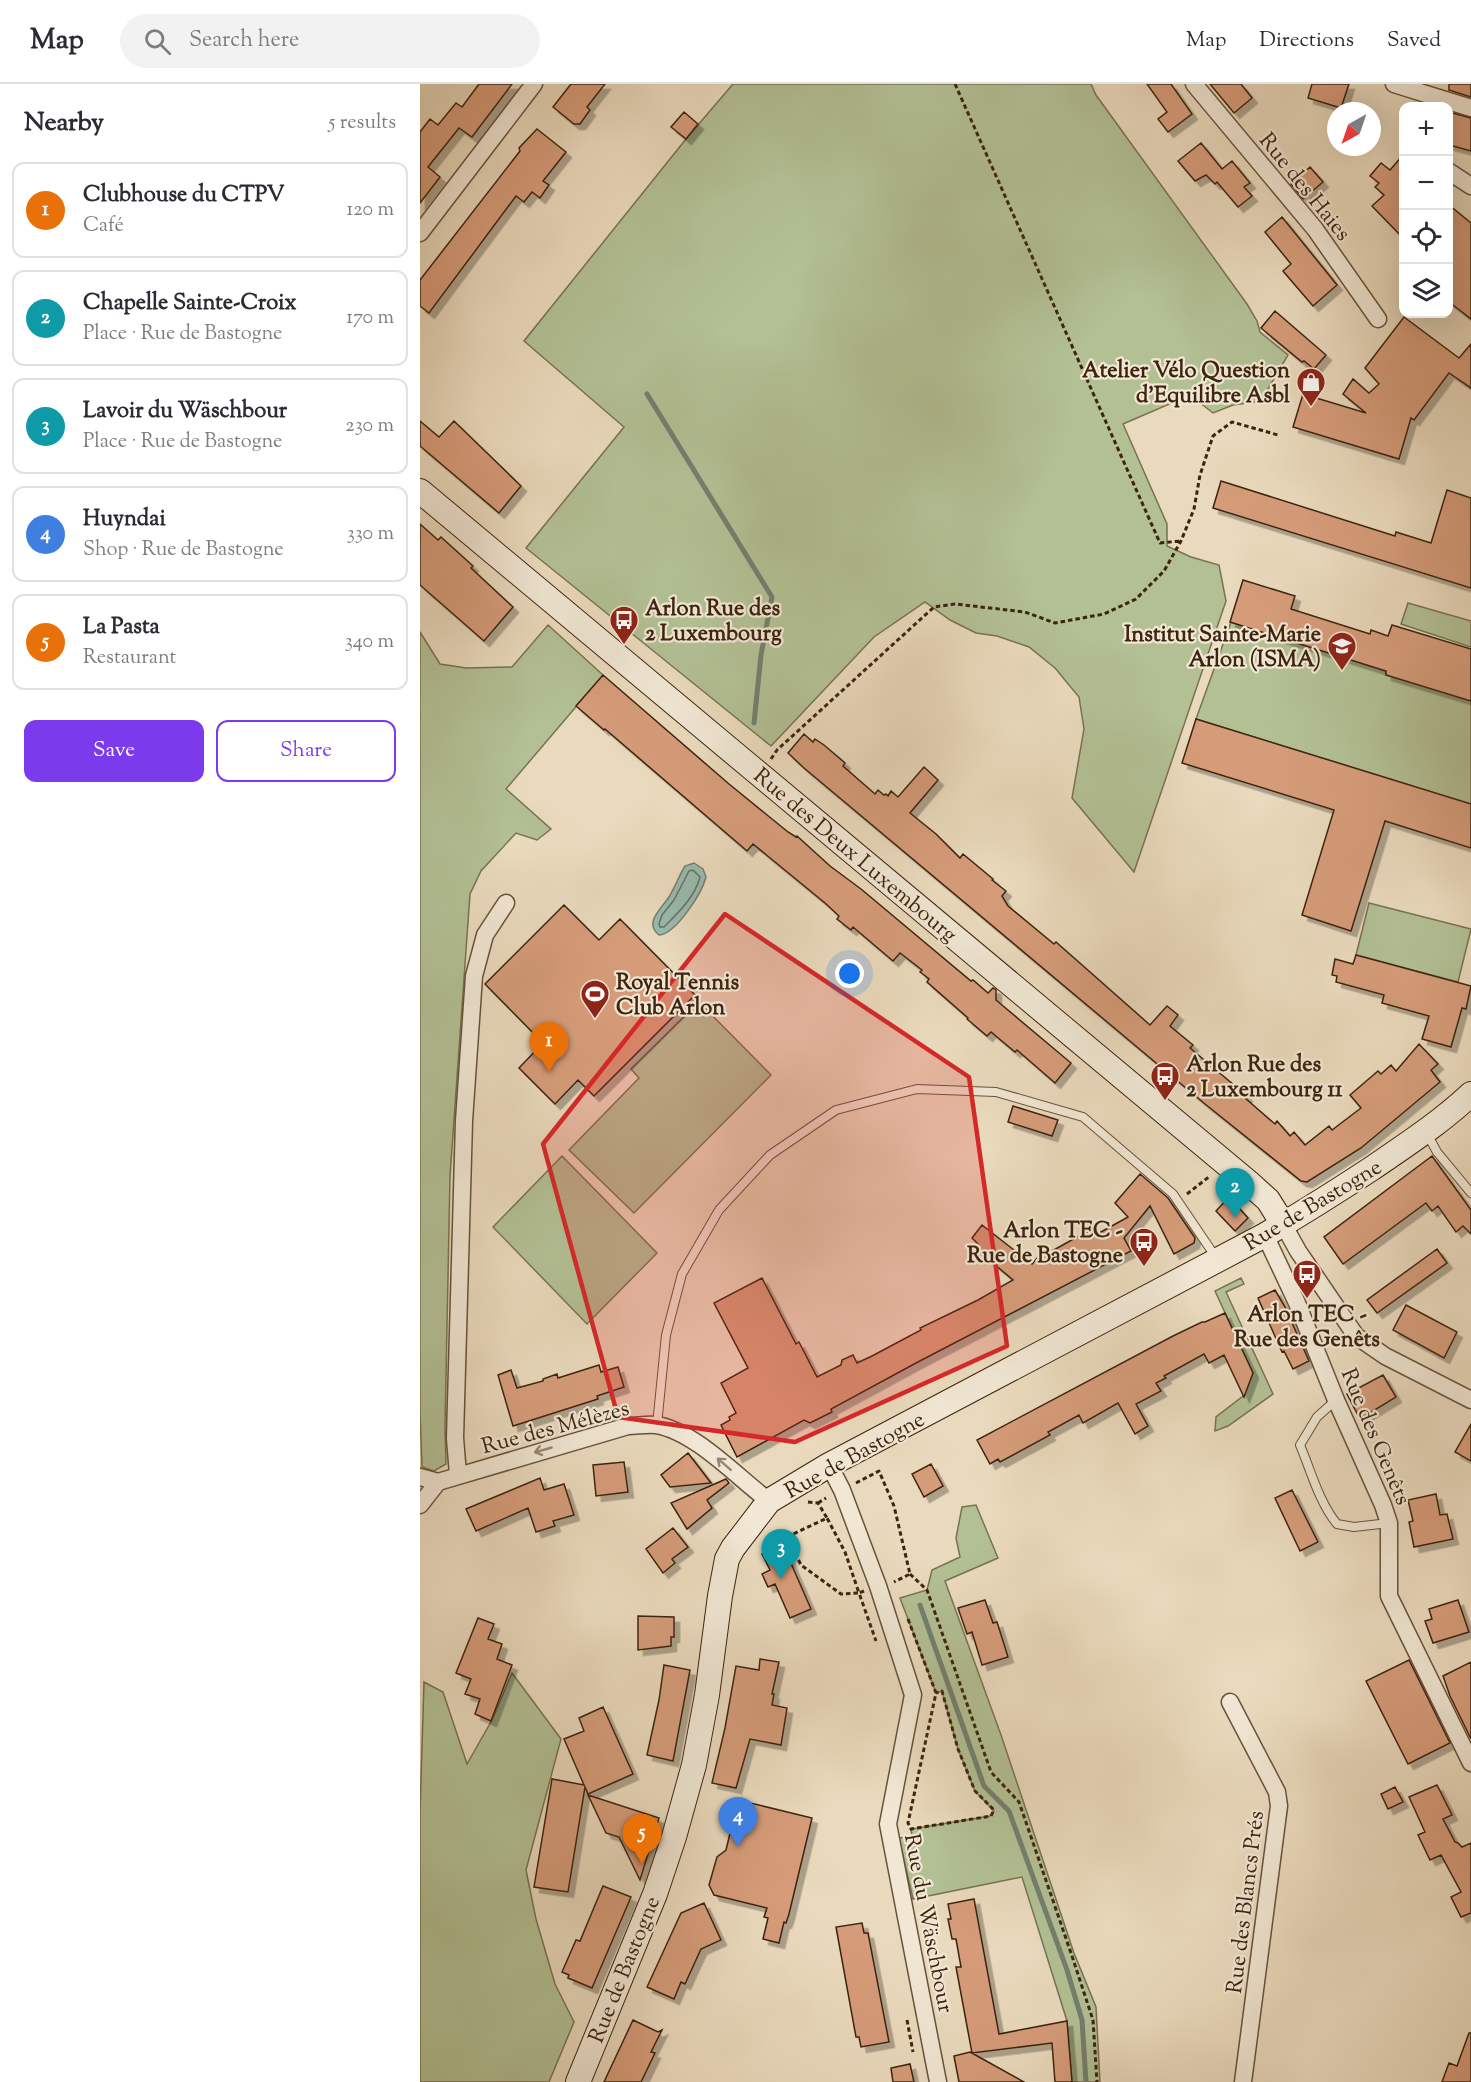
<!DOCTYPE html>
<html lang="en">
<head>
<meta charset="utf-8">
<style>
  :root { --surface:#fff; --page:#f2f2f3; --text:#2b2b33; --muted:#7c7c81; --line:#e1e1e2; --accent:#7c3aed }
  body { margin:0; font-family:"Sorts Mill Goudy",serif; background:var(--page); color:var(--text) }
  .controls { position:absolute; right:18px; top:18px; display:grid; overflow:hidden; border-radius:12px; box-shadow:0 6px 24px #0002 }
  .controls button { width:54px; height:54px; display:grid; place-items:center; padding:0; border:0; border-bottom:2px solid var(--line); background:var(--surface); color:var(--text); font:30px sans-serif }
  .compass { position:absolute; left:907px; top:18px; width:54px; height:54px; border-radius:50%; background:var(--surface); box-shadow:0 6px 24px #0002; rotate:220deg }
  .you { position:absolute; left:430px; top:890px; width:21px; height:21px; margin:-15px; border:4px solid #fff; border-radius:50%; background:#1a73e8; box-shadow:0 0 0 9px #1a73e833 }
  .badge { display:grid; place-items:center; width:39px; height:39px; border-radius:50%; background:var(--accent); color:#fff; font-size:20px; font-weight:700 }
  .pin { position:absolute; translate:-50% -50px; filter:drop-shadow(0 2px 3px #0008) }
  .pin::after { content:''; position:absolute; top:32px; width:21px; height:18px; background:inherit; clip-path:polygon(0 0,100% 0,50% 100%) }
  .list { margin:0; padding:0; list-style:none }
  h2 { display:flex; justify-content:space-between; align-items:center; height:78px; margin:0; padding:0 24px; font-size:26px }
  h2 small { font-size:20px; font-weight:400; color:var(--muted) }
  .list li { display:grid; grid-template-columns:39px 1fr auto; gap:18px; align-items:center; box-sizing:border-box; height:96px; margin:0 12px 12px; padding:0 12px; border:2px solid var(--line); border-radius:12px }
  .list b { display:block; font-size:22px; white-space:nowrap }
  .list p { margin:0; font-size:20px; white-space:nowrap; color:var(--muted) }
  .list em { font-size:20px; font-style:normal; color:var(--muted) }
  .actions { display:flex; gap:12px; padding:18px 24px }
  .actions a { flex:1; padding:14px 0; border:2px solid var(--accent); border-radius:12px; text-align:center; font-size:21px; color:var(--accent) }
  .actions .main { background:var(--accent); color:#fff }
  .icon { flex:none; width:33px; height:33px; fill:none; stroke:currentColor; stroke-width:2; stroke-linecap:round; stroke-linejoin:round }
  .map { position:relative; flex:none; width:1051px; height:1998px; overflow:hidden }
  header { display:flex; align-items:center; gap:36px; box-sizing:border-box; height:84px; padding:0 30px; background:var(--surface); border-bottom:2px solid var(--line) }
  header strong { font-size:28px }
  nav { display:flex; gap:33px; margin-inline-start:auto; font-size:21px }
  .search { width:420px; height:54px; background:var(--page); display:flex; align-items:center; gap:15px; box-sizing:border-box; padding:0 21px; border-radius:33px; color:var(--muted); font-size:22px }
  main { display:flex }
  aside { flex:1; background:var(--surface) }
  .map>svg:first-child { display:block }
  .green { fill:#b2c094; stroke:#787252; stroke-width:1.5 }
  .water { fill:#98bbaf; stroke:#747f6f; stroke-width:1.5 }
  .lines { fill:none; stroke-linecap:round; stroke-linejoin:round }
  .shore { stroke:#6a705f; stroke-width:1.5 }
  .stream { stroke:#747f6f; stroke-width:5 }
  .building { fill:#d69c7a; stroke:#3d240f; stroke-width:1.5; filter:url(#shadow) }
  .lane-casing { stroke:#68523a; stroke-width:10 }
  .street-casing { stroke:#68523a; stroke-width:19 }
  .secondary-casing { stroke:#3d240f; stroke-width:26 }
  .path { stroke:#3d240f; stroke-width:3; stroke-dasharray:4.5 3; stroke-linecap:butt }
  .lane { stroke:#f1e7d4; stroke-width:8 }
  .street { stroke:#f1e7d4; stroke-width:16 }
  .secondary { stroke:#f1e7d4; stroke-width:24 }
  .oneway { stroke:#978672 }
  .marked { fill:#d62828; fill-opacity:0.2; stroke:#d62828; stroke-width:4.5; stroke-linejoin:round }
  .labels { text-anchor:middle; stroke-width:4.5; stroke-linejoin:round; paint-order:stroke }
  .street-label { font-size:22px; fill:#3d240f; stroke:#f1e7d4 }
  .poi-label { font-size:22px; font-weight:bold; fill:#3d240f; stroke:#f1e7d4; text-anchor:end }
</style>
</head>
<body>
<header>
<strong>Map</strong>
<div class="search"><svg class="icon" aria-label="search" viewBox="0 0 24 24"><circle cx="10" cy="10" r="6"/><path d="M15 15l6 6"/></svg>Search here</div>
<nav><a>Map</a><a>Directions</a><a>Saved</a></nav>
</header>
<main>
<aside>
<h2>Nearby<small>5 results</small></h2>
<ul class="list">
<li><span class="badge" style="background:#e8710a">1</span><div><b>Clubhouse du CTPV</b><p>Café</p></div><em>120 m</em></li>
<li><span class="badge" style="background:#0f9aa8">2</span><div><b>Chapelle Sainte-Croix</b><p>Place · Rue de Bastogne</p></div><em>170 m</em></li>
<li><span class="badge" style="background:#0f9aa8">3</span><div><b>Lavoir du Wäschbour</b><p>Place · Rue de Bastogne</p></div><em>230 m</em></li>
<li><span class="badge" style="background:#3f7fe0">4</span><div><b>Huyndai</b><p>Shop · Rue de Bastogne</p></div><em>330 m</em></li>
<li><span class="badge" style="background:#e8710a">5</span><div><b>La Pasta</b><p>Restaurant</p></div><em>340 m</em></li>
</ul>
<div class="actions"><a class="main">Save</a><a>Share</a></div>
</aside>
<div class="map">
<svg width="1051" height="1998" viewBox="0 0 1051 1998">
  <defs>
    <filter id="shadow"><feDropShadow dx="5.5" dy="5.5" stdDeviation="0" flood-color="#0004"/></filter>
  </defs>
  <rect width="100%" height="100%" fill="#eadabd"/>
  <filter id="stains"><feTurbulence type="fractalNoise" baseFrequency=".00333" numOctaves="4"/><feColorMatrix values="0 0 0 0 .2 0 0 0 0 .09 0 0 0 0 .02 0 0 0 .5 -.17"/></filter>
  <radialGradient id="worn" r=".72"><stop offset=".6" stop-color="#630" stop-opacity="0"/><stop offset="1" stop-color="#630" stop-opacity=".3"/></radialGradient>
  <path class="green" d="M313,0H671L676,11L827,220L837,237L840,248L868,271L841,317L813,321L793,329L770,311L703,340L747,440V462L771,473L799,481L806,517L714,788L652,714L664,645L659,613L635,584L609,563L577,552L556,549L530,536L505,518L454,553L351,662L106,464L204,343L104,257L266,55Z
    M988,519L1051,537V563L981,540Z
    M811,538L966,587V591L1051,617V720L776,635Z
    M128,541L183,591L86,705L131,745L117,756L96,749L61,787L50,810L30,1092L25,1342L26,1380L14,1387L2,1383L0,1328V548L20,580L46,584L92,583Z
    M949,819L1051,845L1038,898L936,871Z
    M279,918L351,991L214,1129L149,1066L219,994L211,985Z
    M142,1072L237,1169L167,1240L73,1143Z
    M821,1194L824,1200L806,1208L853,1310L808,1342L795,1347L796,1333L823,1312L833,1289L795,1207Z
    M556,1421L578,1474L525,1497L581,1651L654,1869L676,1923L680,1998H652L647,1937L602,1793L493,1815L479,1754L492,1752L491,1745L570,1732L574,1727L555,1707L538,1665L522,1607L516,1609L480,1514L507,1506L512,1486L540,1473L536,1454L542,1423Z
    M92,1589L141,1655L106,1786L116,1835L135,1900L154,1938L129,1998H0V1728L4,1598L23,1608L47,1680L72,1636Z"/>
  <path class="water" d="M274,779L283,785L286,793C282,809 256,850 239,851C223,839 242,824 249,813C255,803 259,792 265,782Z"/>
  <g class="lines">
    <path class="shore" d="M273,786L280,793C275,813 258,829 244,843H240L239,840L242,831L254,816L269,787Z"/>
    <path class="stream" d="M227,310L352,513L341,571L334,639
      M500,1521L564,1702L589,1727L647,1886L662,1936L666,1998"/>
  </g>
  <path class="building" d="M59,0H92L52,53L39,44L8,83L20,93L0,119V48L10,35L18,41L36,19L42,23Z
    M151,0H185L167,23L170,26L160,40H154L133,23Z
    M727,0H751L772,30L748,48L738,35L747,28Z
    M790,0H821L832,14L814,29Z
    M892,0H929L921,24L888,14Z
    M1029,0H1051V13L1029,6Z
    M264,28L278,40L266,55L251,43Z
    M1029,28L1051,34V67L1029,61Z
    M117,45L146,68L123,97L129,101L120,114L112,108L104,118L96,112L9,229L0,222V196L100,67L99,64Z
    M781,59L802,85L812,77L830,99L824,103L832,112L818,123L797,98L795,100L786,91L775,97L758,77Z
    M984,70V155L952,122L964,111L955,103L959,99L950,92L961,79L970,86Z
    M890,83L903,98L883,115L871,100Z
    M1029,121L1051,139V235L1029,218Z
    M862,133L917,201L893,222L863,187L871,180L845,148Z
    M855,227L906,271L894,285L884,277L882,278L841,244Z
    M984,233L1039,274L1051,260V304L1029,289L994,336L991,334L979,375L873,343L883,310L946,329L923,310L933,295L949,309L959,300L945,284Z
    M0,337L19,353L34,337L101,402L79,429L0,362Z
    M801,397L975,452L976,448L1011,459L1027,406L1051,414V504L793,424Z
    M0,440L18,456L21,453L53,482L51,484L93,523L64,557L0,501Z
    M823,496L875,512L871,525L950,550L951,546L968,552L972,541L1051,565V617L966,591V587L810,538Z
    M183,591L309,700L368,748L376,753L377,752L410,782L441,805L551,897L553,896L568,909L573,904L576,906V916L651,979L635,999L597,966L595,968L571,948L567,952L547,935L548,934L507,898L509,895L500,888L502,886L480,869L473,877L433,843L431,846L417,835L419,832L405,819L333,760L327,767L185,645L184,646L156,622Z
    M776,635L1051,720V764L965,737L931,847L882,831L914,726L762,679Z
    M384,650L393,658L395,655L404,661L425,679L423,682L455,710L458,706L464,711L466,710L468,712L471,707L478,713L504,683L518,696L490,729L516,750L540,774L543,770L573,795L572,796L586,807L582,812L588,822L634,860L636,858L730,941L747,922L758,931L750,942L773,961L770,964L827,1012L825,1014L855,1040L857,1037L870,1052L874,1048L885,1061L909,1042L912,1046L941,1024L930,1011L958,987L961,990L971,981L976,987L999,960L1018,980L1011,986L1020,998L941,1064L887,1098L881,1097L785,1020L384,684L368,669Z
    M144,821L179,856L200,835L275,911L174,1012L158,996L135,1020L99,984L123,959L65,900Z
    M936,871L1051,902L1046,925L1042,924L1031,963L1002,955L1009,932L962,919L964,911L916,898L917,892L912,891L915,875L933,880Z
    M593,1022L638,1036L632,1052L588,1038Z
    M1012,1072L1051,1126V1150L1043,1142L1036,1148L1018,1122L1012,1127L1006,1119L923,1180L904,1153Z
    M720,1090L748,1114L775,1154L774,1159L754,1170L730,1122L704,1154L711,1167L496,1279L411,1325L412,1328L390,1339L384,1336L317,1373L301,1341L310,1336L309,1333L316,1329L301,1299L328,1284L294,1219L342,1194L376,1260L379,1258L397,1293L421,1281L422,1276L433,1271L437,1279L452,1272L501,1246L500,1244L558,1216L593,1196L555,1164L558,1160L552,1154L562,1141L612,1180L627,1163L632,1167L666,1148L672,1153L708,1133L695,1119Z
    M809,1113L828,1134L815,1147L796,1127Z
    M1017,1165L1027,1179L957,1229L947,1216Z
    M855,1206L865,1223L889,1277L873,1285L864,1267L862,1268L838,1214Z
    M986,1221L1037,1248L1024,1274L973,1246Z
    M805,1229L833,1289L824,1313L804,1271L789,1279L784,1270L744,1292L746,1294L736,1299L741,1307L716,1320L728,1342L715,1350L698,1319L663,1339L659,1331L628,1348L630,1351L580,1378L578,1375L570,1380L557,1356L753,1252L782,1238H785Z
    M179,1281L181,1288L198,1283L204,1303L177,1312L178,1315L93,1342L78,1291L91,1286L97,1304L123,1297V1295L137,1290L138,1294Z
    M963,1291L976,1313L940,1335L927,1310Z
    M1051,1340V1377L1035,1368Z
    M268,1369L291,1399L250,1403L241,1391Z
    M204,1378L208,1408L176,1412L173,1381Z
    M511,1380L523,1402L504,1413L492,1390Z
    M120,1394L124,1406L144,1400L154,1431L133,1437L135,1442L116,1448L108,1424L56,1447L46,1425Z
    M306,1395L309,1399L287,1416L292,1424L267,1445L251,1419Z
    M872,1406L898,1458L880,1467L855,1414Z
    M1016,1410L1020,1431L1027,1430L1033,1455L994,1463L989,1438L993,1437L988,1416Z
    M253,1444L268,1463L252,1475L255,1479L243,1489L226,1465Z
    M363,1461L391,1525L370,1534L355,1500L348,1503L342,1490L350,1486L342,1470Z
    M565,1516L573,1539L577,1538L588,1573L562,1581L552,1548L547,1550L538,1524Z
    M1038,1516L1049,1548L1013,1559L1005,1537L1012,1535L1009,1525Z
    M218,1532L254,1533V1553H251V1562L218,1566Z
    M58,1534L74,1540L68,1555L82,1560L77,1575L92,1581L71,1637L55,1630L60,1615L45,1610L51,1595L36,1589Z
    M340,1575L359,1578L352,1610H354L352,1621L367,1624L361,1661L330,1655L316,1704L292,1699L305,1644L316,1582L339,1586Z
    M989,1576L1030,1659L988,1680L946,1597Z
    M1051,1578V1655L1030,1612L1023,1592Z
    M244,1581L270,1586L253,1677L227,1671L239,1616Z
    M183,1623L213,1690L168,1710L165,1703L148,1808L114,1803L132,1695L164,1701L144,1655L164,1647L159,1634Z
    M1017,1701L1032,1731L1023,1735L1035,1758L1038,1759L1042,1763L1051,1759V1829L1041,1833L1031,1813L1041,1808L1021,1771L1010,1776L998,1751L1005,1748L989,1713Z
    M975,1703L983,1718L968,1725L961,1710Z
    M168,1711L239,1734L220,1796L199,1753L186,1749Z
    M318,1716L392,1734L369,1830L366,1839L364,1838L359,1859L343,1855L348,1834L344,1833L347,1824L294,1811L289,1801L297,1773L306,1766Z
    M183,1802L211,1813L172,1904L148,1894L149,1891L142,1888L156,1856L160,1857Z
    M554,1815L579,1950L647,1937L652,1998H635L632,1959L552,1969L536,1883H541L536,1855H532L528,1835H531L528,1820Z
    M284,1819L301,1856L281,1865L265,1900L261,1898L254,1915L227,1903L261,1829Z
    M442,1839L444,1849H448L469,1958L441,1963L439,1953H436L416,1843Z
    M213,1936L238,1948L242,1946L231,1968L235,1969L221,1998H184Z
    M1049,1949H1051V1998H1022L1029,1979L1037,1982Z
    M550,1968L604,1998H539L534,1972Z
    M490,1980L494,1998H473L471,1984Z"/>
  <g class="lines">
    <g class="lane-casing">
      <path id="lane" d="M1006,1048L1017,1068L1051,1109
        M916,1316L897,1333L880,1361C891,1387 899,1418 917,1440L934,1443L969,1439
        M237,1341L246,1251L262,1190L299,1126L350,1071L416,1026L497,1005L576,1008L663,1033L753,1110L797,1175"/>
    </g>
    <g class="street-casing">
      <path id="street" d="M774,0L895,145L958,235
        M974,0L1051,24
        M1028,87L1051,102
        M0,149L114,0
        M863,1140L878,1167L936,1252L965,1272L1051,1316
        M845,1151L877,1219L916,1316L963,1421L969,1439V1512L1051,1679
        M409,1381L422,1406L458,1502L493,1611L468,1740L518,1998
        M38,1391L35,1354L44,1037L54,892L65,851L86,819
        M0,1393L18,1398L0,1421
        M18,1398L208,1342C217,1342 227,1340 236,1341C275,1347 318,1394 349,1417
        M810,1618L857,1708L859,1722L823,1998"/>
    </g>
    <g class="secondary-casing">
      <path id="secondary" d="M0,407L828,1098L848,1116L863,1140
        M158,1998L235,1810L254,1753L274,1681L287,1611L300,1512L307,1475L313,1464L349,1417L409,1381L845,1151C881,1130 916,1108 951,1085C986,1061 1020,1039 1051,1010"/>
    </g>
    <path class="path" d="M535,0L740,459L761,457
      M351,675L357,666L514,523L535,520L605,528L635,539L684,530L716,515L744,487L761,457L774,425L780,391L793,352L812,338L858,351
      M767,1110L790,1092
      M436,1399L459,1387L474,1422L490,1490L474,1498
      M388,1418L398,1419L407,1434L367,1453L381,1481L421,1510L439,1509L425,1468L407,1434
      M398,1419L406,1414
      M490,1490L507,1506L571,1688L599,1718L651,1869L673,1936L677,1998
      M444,1507L439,1509L456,1557
      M488,1535L516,1609L488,1739L491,1745L571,1732L574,1726L555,1707L538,1665L522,1607L516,1609
      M487,1936L493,1968"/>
    <use href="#lane" class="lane"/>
    <use href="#street" class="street"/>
    <use href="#secondary" class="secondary"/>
  </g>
  <defs><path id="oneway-shaft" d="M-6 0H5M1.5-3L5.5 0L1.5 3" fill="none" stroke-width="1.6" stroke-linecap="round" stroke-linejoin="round" transform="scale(1.5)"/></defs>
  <g class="oneway">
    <use href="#oneway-shaft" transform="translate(123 1366) rotate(164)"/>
    <use href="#oneway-shaft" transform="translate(304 1380) rotate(-139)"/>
  </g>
  <path class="marked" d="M305,830L549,993L587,1262L375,1358L198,1333L123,1060Z"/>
  <defs>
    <g id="shop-pin" transform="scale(1.5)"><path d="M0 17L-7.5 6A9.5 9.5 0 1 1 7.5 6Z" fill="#8f2418" stroke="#f1e7d4"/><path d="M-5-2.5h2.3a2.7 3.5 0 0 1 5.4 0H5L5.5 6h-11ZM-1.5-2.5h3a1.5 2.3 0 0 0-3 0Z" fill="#fff"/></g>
    <g id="bus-pin" transform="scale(1.5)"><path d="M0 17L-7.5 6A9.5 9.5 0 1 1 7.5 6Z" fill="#8f2418" stroke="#f1e7d4"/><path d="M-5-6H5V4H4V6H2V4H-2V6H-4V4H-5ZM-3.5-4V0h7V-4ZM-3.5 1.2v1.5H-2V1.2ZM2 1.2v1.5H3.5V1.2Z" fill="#fff"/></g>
    <g id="school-pin" transform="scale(1.5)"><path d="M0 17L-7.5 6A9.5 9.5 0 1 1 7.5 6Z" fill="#8f2418" stroke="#f1e7d4"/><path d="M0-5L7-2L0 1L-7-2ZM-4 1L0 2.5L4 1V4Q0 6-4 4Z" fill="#fff"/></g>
    <g id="stadium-pin" transform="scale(1.5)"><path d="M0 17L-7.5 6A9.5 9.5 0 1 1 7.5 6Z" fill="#8f2418" stroke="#f1e7d4"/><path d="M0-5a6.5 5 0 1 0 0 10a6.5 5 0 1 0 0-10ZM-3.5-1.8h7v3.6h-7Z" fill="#fff"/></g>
  </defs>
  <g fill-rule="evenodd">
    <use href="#shop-pin" x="891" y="298"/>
    <use href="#bus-pin" x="204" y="536"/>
    <use href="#school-pin" x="922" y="562"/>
    <use href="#stadium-pin" x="175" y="910"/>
    <use href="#bus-pin" x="745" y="992"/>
    <use href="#bus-pin" x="724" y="1158"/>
    <use href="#bus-pin" x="887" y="1190"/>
  </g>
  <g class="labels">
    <g class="street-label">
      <text transform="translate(886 102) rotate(51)" y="8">Rue des Haies</text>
      <text transform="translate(436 770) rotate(40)" y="8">Rue des Deux Luxembourg</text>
      <text transform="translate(892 1120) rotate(-31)" y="8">Rue de Bastogne</text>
      <text transform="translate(135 1342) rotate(-15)" y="8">Rue des Mélèzes</text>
      <text transform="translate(957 1352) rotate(67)" y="8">Rue des Genêts</text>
      <text transform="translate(434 1370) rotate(-29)" y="8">Rue de Bastogne</text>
      <text transform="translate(824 1818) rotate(-83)" y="8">Rue des Blancs Prés</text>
      <text transform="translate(510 1839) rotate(79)" y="8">Rue du Wäschbour</text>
      <text transform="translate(203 1885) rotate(-68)" y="8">Rue de Bastogne</text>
    </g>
    <g class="poi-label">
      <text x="870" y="293">Atelier Vélo Question<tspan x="870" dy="25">d'Equilibre Asbl</tspan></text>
      <text x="225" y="531" text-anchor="start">Arlon Rue des<tspan x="225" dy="25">2 Luxembourg</tspan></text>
      <text x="901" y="557">Institut Sainte-Marie<tspan x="901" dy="25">Arlon (ISMA)</tspan></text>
      <text x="196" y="905" text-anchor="start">Royal Tennis<tspan x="196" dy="25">Club Arlon</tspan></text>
      <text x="766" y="987" text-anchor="start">Arlon Rue des<tspan x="766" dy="25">2 Luxembourg 11</tspan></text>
      <text x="703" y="1153">Arlon TEC -<tspan x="703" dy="25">Rue de Bastogne</tspan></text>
      <text x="887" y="1237" text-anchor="middle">Arlon TEC -<tspan x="887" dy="25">Rue des Genêts</tspan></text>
    </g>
  </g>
  <rect width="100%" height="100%" filter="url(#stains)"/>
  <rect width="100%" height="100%" fill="url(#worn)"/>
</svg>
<div class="controls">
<button>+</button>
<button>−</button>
<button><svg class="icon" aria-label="locate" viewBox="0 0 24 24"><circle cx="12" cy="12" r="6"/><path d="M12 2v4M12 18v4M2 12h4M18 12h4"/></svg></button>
<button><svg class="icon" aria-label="layers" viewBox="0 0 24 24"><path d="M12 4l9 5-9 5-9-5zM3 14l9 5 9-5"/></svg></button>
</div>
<svg class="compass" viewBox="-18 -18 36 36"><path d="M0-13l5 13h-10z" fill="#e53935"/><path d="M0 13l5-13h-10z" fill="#7c7c81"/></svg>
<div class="you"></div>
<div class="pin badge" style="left:129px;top:988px;background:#e8710a">1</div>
<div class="pin badge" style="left:815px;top:1134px;background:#0f9aa8">2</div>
<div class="pin badge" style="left:361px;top:1495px;background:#0f9aa8">3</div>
<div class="pin badge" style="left:318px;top:1763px;background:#3f7fe0">4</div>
<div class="pin badge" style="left:222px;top:1780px;background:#e8710a">5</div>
</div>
</main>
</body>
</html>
